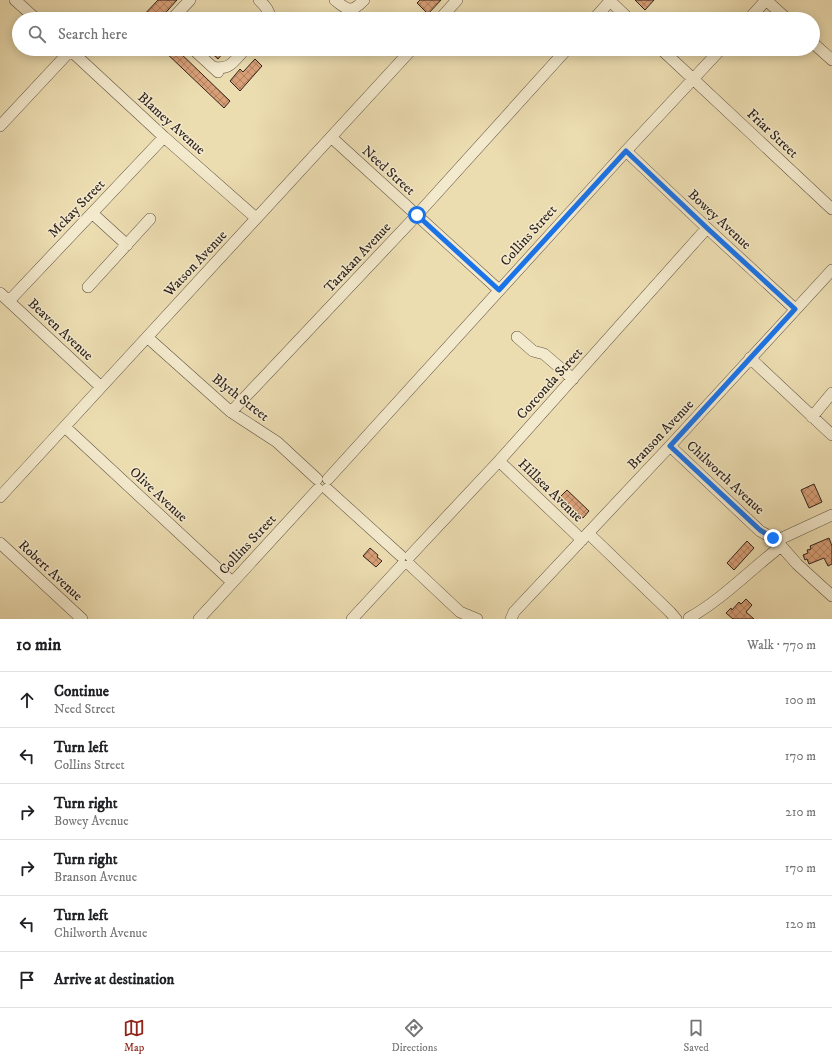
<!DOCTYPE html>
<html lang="en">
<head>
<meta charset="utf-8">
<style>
  :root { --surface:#fff; --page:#f6f6f6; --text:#202124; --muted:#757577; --line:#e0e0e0; --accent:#8f2418 }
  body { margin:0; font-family:"IM FELL DW Pica",serif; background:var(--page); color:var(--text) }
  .stop { position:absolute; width:12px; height:12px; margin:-9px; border:3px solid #1a73e8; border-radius:50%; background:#fff }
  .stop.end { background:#1a73e8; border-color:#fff; box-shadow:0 1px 4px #0008 }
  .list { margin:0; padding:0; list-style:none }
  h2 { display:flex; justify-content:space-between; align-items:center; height:52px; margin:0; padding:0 16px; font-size:17px }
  h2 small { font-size:13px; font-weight:400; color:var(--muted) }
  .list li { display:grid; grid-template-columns:26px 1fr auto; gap:12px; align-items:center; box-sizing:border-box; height:56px; padding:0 16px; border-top:1px solid var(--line) }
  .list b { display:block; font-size:15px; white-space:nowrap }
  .list p { margin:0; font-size:13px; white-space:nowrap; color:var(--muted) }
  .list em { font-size:13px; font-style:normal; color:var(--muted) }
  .icon { flex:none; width:22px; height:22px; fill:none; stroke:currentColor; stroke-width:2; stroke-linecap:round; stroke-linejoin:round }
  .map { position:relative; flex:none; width:832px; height:619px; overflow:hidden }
  .search { position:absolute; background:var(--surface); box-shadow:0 2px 10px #0003; left:12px; right:12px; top:12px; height:44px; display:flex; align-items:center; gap:10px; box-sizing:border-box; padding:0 14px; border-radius:22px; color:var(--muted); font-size:15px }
  .sheet { height:388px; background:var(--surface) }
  nav { display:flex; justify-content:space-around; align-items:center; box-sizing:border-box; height:56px; border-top:1px solid var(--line); background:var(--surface); font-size:11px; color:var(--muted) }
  nav a { display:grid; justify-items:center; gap:2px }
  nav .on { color:var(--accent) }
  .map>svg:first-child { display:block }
  .building { fill:url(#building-cross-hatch); stroke:#30241f }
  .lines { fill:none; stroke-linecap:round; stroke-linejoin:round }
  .minor-casing { stroke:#5f5244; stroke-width:12 }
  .minor { stroke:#f3e9cc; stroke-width:11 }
  .route { stroke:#1a73e8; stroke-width:5 }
  .labels { text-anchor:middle; stroke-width:3; stroke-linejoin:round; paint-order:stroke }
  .street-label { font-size:14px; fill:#30241f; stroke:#f3e9cc }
</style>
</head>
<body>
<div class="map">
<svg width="832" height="619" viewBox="0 0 832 619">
  <defs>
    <pattern id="building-cross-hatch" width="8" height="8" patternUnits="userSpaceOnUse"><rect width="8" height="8" fill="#d89f77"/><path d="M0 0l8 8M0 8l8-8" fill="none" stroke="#b08161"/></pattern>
  </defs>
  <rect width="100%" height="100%" fill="#ecddb1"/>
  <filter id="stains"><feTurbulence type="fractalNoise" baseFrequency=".005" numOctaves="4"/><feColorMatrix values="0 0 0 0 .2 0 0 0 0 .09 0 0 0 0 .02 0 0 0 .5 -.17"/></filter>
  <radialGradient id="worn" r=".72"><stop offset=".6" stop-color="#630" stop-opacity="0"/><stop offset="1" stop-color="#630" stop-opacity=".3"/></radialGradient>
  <path class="building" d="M158,0H177L160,19H140Z
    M420,0H441L428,14L417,3Z
    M635,0H654L645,10Z
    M162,49H176L230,101L224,108Z
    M207,49H219L223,53L218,59Z
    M255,59L262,66L240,91L230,81L240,69L243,72Z
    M814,484L822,502L809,508L801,490Z
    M567,490L589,511L583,518L560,497Z
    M829,538L832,546V564L828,566L824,558L809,564L807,559L805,560L803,555L808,553L807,550L811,549L810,546Z
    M747,541L754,548L734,570L727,563Z
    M370,548L378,555L377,557L382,561L376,567L363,556Z
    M746,599L752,605L746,612L754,619H733L726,613L731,608L732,610L739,602L741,604Z"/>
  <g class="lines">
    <g class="minor-casing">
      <path id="minor" d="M15,0L36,19
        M259,0C264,5 271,11 269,19
        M335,0C348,11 352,13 364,0
        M609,0L629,19
        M766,0L787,19
        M172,19L190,0
        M440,19L457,0
        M594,19L610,1
        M749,19L766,0
        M813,43L832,60
        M69,49L164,137L256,218
        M193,49L218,72
        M661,49L832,209
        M213,67C230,71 235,60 245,49
        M0,126L71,50
        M331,137L499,290
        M626,151L707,228L795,309
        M92,213L127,245
        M88,287L150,219
        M0,293L101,387
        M9,301L164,137
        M147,337L231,412L277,442L317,479
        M517,337L533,351L544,354L573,379
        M750,358L832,435
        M231,412L417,215L567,49
        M812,417L832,393
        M65,427L232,582
        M670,446L760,531L773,538
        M499,461L582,540
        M328,479L626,151L721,49
        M327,489L401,556
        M0,497L412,49
        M588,533L670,612L676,619
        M780,539L832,515
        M0,543L82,619
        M782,547L797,564L832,596
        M410,556L499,461L707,228
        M410,565L460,612L477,619
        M689,618C721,600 746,574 775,551
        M199,619L318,489
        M352,619L402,565
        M511,619L514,612L670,446L832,270"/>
    </g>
    <use href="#minor" class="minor"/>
  </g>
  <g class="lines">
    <path class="route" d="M417,215L499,290L626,151L707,228L795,309L670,446L760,530L773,538"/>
  </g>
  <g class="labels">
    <g class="street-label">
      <text transform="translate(172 123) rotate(42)" y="5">Blamey Avenue</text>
      <text transform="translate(773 133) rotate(43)" y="5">Friar Street</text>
      <text transform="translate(389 170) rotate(42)" y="5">Need Street</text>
      <text transform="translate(76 208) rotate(-46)" y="5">Mckay Street</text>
      <text transform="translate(720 219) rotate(43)" y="5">Bowey Avenue</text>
      <text transform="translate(528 235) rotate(-48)" y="5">Collins Street</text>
      <text transform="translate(357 257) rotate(-47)" y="5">Tarakan Avenue</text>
      <text transform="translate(195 263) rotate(-47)" y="5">Watson Avenue</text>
      <text transform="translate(61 329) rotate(43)" y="5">Beaven Avenue</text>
      <text transform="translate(549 383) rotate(-48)" y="5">Corconda Street</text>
      <text transform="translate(241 397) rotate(38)" y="5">Blyth Street</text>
      <text transform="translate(660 434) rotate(-47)" y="5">Branson Avenue</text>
      <text transform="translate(726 477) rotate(43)" y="5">Chilworth Avenue</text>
      <text transform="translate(551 490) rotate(44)" y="5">Hillsea Avenue</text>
      <text transform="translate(159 494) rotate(43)" y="5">Olive Avenue</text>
      <text transform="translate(247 544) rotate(-47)" y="5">Collins Street</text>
      <text transform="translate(51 570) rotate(43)" y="5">Robert Avenue</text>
    </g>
  </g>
  <rect width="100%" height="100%" filter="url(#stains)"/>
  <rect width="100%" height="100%" fill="url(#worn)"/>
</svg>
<div class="stop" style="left:417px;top:215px"></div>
<div class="stop end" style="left:773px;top:538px"></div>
<div class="search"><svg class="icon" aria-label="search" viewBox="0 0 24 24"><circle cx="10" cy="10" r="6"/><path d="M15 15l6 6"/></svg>Search here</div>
</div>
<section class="sheet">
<h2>10 min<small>Walk · 770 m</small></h2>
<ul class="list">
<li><svg class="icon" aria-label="ahead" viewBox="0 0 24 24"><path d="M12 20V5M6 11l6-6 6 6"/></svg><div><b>Continue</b><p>Need Street</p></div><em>100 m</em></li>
<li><svg class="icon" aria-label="left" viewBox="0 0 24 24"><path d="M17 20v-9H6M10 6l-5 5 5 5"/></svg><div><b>Turn left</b><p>Collins Street</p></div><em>170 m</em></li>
<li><svg class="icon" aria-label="right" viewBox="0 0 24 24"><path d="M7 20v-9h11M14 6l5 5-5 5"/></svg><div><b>Turn right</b><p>Bowey Avenue</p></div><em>210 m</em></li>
<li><svg class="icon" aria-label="right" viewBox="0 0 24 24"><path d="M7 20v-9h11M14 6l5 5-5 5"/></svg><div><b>Turn right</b><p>Branson Avenue</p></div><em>170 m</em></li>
<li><svg class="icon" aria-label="left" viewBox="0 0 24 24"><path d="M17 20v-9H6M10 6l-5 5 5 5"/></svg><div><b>Turn left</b><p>Chilworth Avenue</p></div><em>120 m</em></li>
<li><svg class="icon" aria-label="arrive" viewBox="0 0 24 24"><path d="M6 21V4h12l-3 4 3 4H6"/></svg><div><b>Arrive at destination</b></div></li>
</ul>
</section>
<nav>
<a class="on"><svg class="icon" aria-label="map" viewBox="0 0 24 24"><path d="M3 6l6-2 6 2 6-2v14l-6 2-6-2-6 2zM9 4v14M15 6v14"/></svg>Map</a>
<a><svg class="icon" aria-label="directions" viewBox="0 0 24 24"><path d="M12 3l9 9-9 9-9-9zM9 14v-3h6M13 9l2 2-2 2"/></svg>Directions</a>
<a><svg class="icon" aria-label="saved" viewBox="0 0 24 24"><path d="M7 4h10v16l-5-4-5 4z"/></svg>Saved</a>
</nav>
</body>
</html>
